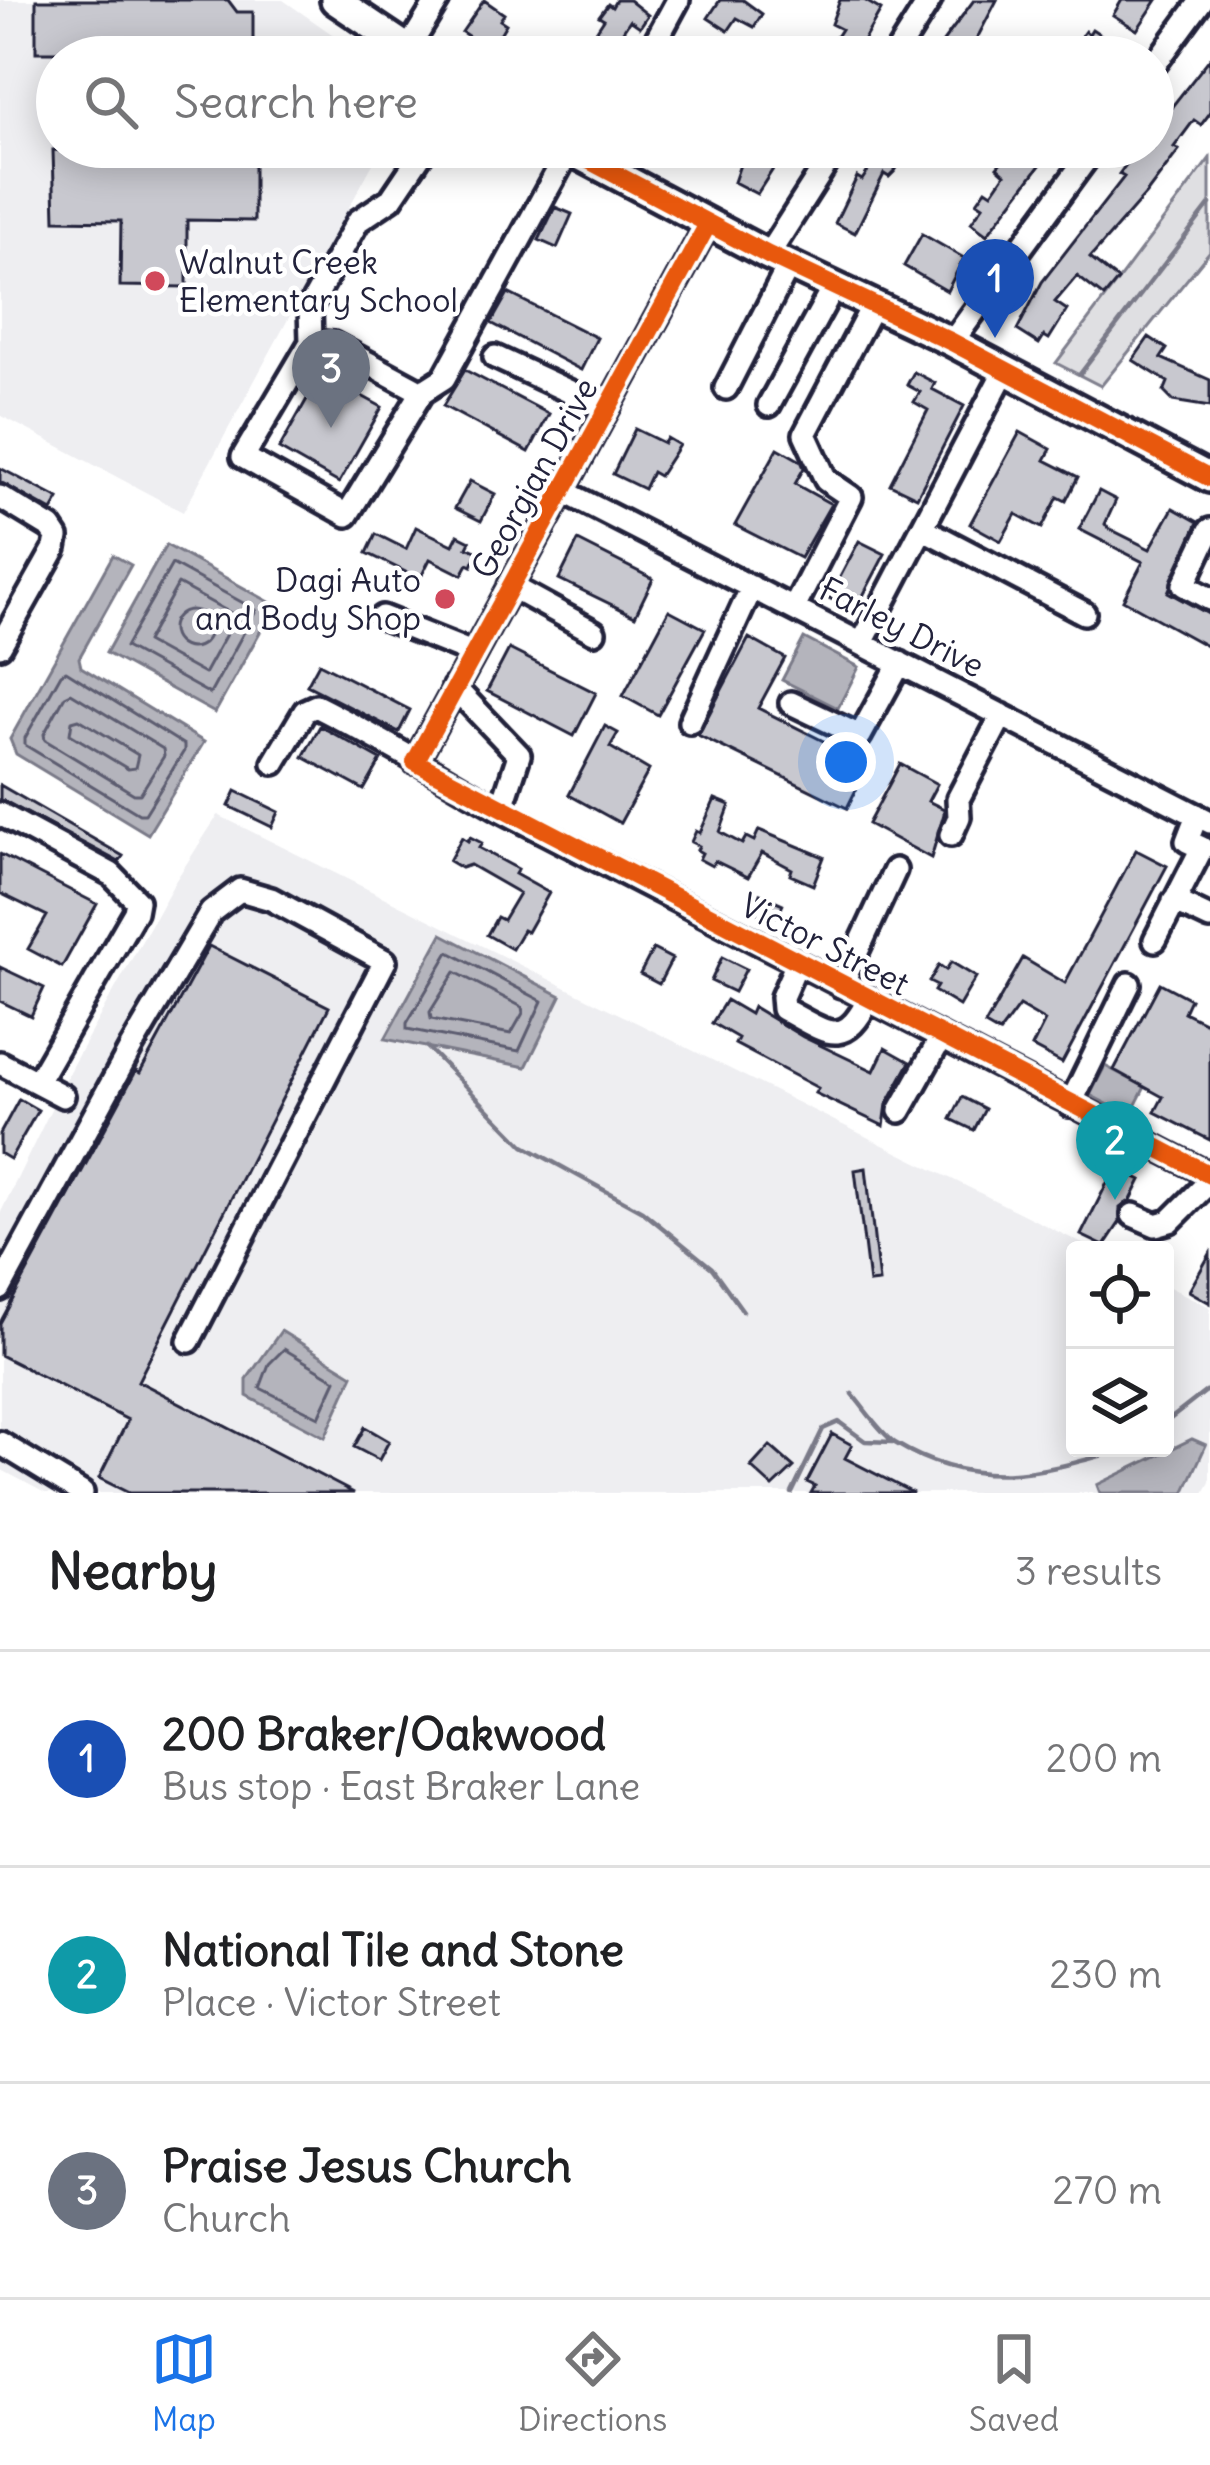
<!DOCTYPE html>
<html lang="en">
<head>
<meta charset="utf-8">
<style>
  :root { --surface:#fff; --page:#f2f2f2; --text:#202124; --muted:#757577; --line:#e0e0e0; --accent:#1a73e8 }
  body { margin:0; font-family:Delius,sans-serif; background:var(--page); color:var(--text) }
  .controls { position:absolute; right:36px; bottom:36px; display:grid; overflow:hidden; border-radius:12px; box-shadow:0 6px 30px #0003 }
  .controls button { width:108px; height:108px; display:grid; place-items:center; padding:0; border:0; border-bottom:3px solid var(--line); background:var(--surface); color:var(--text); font:60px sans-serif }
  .you { position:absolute; left:846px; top:762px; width:42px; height:42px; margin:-30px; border:9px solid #fff; border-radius:50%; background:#1a73e8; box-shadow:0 0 0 18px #1a73e833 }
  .badge { display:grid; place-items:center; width:78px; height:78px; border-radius:50%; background:var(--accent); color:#fff; font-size:39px; font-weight:700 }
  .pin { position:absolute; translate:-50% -99px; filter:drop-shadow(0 3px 6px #0008) }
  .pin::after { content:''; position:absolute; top:63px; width:42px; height:36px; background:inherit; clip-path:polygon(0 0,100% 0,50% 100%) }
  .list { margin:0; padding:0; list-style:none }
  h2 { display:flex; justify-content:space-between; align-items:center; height:156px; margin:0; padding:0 48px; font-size:51px }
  h2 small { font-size:39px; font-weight:400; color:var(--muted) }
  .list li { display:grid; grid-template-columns:78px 1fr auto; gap:36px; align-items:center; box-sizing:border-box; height:216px; padding:0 48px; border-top:3px solid var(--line) }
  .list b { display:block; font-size:45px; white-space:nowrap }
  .list p { margin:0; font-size:39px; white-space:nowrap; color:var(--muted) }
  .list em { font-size:39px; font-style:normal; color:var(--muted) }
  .icon { flex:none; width:66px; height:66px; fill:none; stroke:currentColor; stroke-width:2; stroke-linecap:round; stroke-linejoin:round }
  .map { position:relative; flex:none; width:1210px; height:1493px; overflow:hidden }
  .search { position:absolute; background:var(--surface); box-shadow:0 6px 30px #0003; left:36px; right:36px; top:36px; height:132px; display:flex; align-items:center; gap:30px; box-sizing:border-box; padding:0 42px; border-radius:66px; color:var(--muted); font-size:45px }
  .sheet { height:804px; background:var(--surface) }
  nav { display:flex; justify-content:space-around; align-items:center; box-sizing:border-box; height:168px; border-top:3px solid var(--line); background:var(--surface); font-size:33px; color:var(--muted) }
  nav a { display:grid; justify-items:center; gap:6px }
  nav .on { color:var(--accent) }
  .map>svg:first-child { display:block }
  .built { fill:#eeeef1 }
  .green { fill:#dfdfe2; stroke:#80808e; stroke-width:3 }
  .water { fill:#b4b4bc; stroke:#7a7a88; stroke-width:3 }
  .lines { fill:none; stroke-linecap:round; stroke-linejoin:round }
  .shore { stroke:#5c5c6f; stroke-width:3 }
  .stream { stroke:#7a7a88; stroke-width:4.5 }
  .building { fill:#c8c8cf; stroke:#22223b; stroke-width:3 }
  .minor-casing { stroke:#22223b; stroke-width:30 }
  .major-casing { stroke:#22223b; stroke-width:36 }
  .minor { stroke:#fff; stroke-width:21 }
  .major { stroke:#fff; stroke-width:27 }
  .cycleway-casing { stroke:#fff; stroke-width:26 }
  .cycleway { stroke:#e8590c; stroke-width:18 }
  .poi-dot { fill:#d1495b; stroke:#fff; stroke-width:4.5 }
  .labels { text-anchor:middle; stroke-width:9; stroke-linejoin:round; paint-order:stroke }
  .poi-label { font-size:33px; fill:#22223b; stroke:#fff; text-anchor:start }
  .street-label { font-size:33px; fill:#22223b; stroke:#fff }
</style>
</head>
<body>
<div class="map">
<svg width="1210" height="1493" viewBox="0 0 1210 1493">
  <rect width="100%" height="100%" fill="#fff"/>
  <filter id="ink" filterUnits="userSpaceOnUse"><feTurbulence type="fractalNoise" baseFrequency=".00833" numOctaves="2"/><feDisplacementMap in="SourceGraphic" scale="24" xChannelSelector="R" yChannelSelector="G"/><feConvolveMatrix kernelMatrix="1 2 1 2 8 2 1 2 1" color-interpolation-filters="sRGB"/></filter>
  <g filter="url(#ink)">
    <path class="built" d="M0,0H283L365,57H57V147H382L183,512L0,415Z
      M218,815L1095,1250H1075V1448H1165V1285L1210,1307V1482L1204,1493H45L0,1469V1214L72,1066L176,880Z"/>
    <path class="green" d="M1210,158V251L1101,386L1056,363Z"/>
    <path class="water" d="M166,545L275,605L215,713L106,653Z
      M113,555L131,565L79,658L81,667L204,742L148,834L16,754L10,739Z
      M804,638L859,667L838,708L782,680Z
      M442,934L561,996L526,1067L385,1039Z
      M1105,1066L1145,1087L1130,1116L1090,1095Z
      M281,1331L353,1375L325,1437L247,1396V1379Z
      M1192,1439L1206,1445L1184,1493H1100L1097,1485Z"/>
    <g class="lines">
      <path class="shore" d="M172,564L256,610L210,694L125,647Z
        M178,584L236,616L204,674L146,642Z
        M172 629a19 19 0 1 1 38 0a19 19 0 1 1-38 0Z
        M66,671L184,745V751L145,814H139L25,745V738L61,674Z
        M71,693L163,749L164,756L140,794H134L45,740L44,734L65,696Z
        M79,719L138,755L135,768L128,769L70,734L72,721Z
        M449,952L542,1001L519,1051L407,1029V1023Z
        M455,972L522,1007L523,1013L511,1034L431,1019L430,1012Z
        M284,1349L336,1380L319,1417L260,1388L269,1364Z"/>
      <path class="stream" d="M1080,374L1210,204
        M427,1047L524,1146L642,1211L712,1268L743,1311
        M852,1394C865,1409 879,1431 895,1443C977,1493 1044,1472 1129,1448
        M1165,1423L1210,1388
        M792,1493L823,1429L839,1422L865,1441L893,1442"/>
    </g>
    <path class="building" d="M36,0H228L237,12H253V57H186V52H36Z
      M484,0L504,14L500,20L506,24L490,51L462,32Z
      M616,0H629L648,15L640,27L630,20L606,57H579L604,19L599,16L608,4L612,7Z
      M720,0H743L762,14L754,27L737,18L728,31L708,18Z
      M840,0H864L881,10L854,57H823L841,29L831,24Z
      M974,0H997L973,46L991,57H961L942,43Z
      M1122,0H1157L1137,30L1113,15Z
      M1092,29L1107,39L1100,50L1095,57H1073L1079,48L1075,45L1085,31L1089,34Z
      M1210,58V113L1201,125L1194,120L1174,147L1179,150L1146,194L1090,258L1118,280L1104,297L1077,276L1055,302L1067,310L1049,339L1044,336L1039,344L1017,330L1042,282L1124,177L1119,174L1139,147H1153V137L1173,105Z
      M141,147H169V154L254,155V221L187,220V287L120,286L121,221L55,220L53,150L141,151Z
      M746,147H766L782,155L757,194L734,182Z
      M884,147H909L895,171L889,177L884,174L855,233L835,223L857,177L862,180Z
      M1014,147H1054L987,235L971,223L983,206L977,202L986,189L992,193L1005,174L997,167Z
      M555,207L572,214L557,248L539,240Z
      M922,234L964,258L947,291L904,266Z
      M508,293L597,338L581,370L491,323Z
      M1149,337L1167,349L1161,358L1210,380V407L1173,401L1164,392L1168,382L1133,360Z
      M349,370L369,380L360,395L382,407L339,483L279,449L321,374L341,385Z
      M465,370L549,414L529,452L443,406Z
      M914,372L935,383L932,389L964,406L917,497L890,484L928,410L914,402L920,392L907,385Z
      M635,429L664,443L667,438L679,445L659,476L652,472L644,489L613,474Z
      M1020,432L1051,449L1045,460L1078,477L1066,501L1058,497L1042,528L1016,514L1001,541L970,524Z
      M778,448L801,461L804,468L795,484L831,504L800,558L735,525Z
      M0,468L59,499L52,511L0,482Z
      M470,481L495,494L481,521L455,508Z
      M1099,491L1116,500L1105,524L1108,528L1150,549L1173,508L1198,522L1168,592L1210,615V648L1123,600L1143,562L1079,529Z
      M416,527L453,545L458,535L470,541L467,547L478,552L472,566L468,564L462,575L430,559L420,579L367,553L376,534L406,549Z
      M578,541L653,579L635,616L559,579Z
      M859,541L885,554L855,611L829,598Z
      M669,610L705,629L658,715L623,696Z
      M749,638L785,658L758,708L869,764L847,808L698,735Z
      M509,649L596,693L574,736L487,691Z
      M319,663L410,710L399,732L307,685Z
      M320,726L381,760L364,790L303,757Z
      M605,726L618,733L610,747L649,770L620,823L569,795Z
      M900,764L937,784L928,801L944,809V814L931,858L868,824Z
      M0,785L123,856L119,862L0,799Z
      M236,791L279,812L272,827L229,806Z
      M715,799L730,805L720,832L742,844L746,837L754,841L759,830L824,857L813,885L790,875L792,869L762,853L748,877L715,861L712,866L699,859L702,853L697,850L699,846L691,842L696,831L700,833Z
      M462,837L468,841L470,837L482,843L479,848L518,869L515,874L549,893L527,932L523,930L512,949L487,935L497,917L503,920L519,893L470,865L461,868L449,861Z
      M1136,850L1167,866L1062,1063L1032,1047L1045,1021L1019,1006L999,1033L985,1025L1023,958L1065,983Z
      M0,854L97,904L62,967L28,949L47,916L0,893Z
      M760,894L783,904L778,916L752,912Z
      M209,946L329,1007L138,1381L354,1493H129L99,1478L128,1420L0,1355V1323L136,1071L140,1073Z
      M653,949L672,959L659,984L640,974Z
      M722,957L746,969L734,992L711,981Z
      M951,962L976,977L959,1006L934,991L937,986L929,982L939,965L946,970Z
      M0,967L44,988L31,1016L0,1001Z
      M1160,983L1190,999L1184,1012L1210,1025V1140L1155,1112L1163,1097L1114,1070Z
      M726,1000L750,1014L753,1007L803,1037L874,1071L885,1048L910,1062L887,1104L884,1126L815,1093L818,1088L735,1044L738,1038L712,1023Z
      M962,1097L985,1109L974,1130L951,1119Z
      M19,1099L38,1110L10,1159L0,1153V1134Z
      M1115,1167L1141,1180L1131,1200L1120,1208V1222L1104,1246L1081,1235Z
      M866,1168L879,1282L869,1283L855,1170Z
      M1210,1254V1303L1189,1291Z
      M365,1427L389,1441L379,1460L354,1447Z
      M832,1434L852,1445L845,1458L913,1493H811L815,1486L807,1482Z
      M770,1446L794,1467L773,1487L751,1467Z"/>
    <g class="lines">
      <g class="minor-casing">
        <path id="minor" d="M408,49L438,0
          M647,57L678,0
          M894,57L930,0
          M1153,67L1202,0
          M768,255L837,147
          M311,342L310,307L358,221L391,199L426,147
          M952,342L1095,147
          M495,357L607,409
          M726,388L789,265
          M422,392L333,344L311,342L243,457L347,515L422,392L444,378L569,150
          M769,405L834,286
          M563,491L1210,822
          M0,497L51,528L57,537L55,548L0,646
          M922,528L1084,613
          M1210,530L1184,585L1210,599
          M510,586L594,632
          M794,608L851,497L826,480L805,434L873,305
          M382,617L472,653
          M862,643L1005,370
          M454,687L519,755L501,810
          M791,703L860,736L900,663
          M690,722L752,587
          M415,762L708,224
          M274,763L305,711L316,706C380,738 439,775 501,810L1210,1175
          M0,814L111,874L137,901L135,912L37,1082
          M951,835L959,817L958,799L1002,715
          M1174,901L1210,918
          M1155,940L1202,848L1187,841L1197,815
          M797,963L782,997L783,1009C824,1030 843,1052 868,1000
          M841,986L895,870
          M0,1063L63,1096
          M1070,1105L1129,984
          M900,1111L941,1038
          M1133,1215L1156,1225L1170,1221L1210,1181
          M0,1289L132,1046L211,912L240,890L271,899L385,961L189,1341
          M0,1443L82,1493"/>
      </g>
      <g class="major-casing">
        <path id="major" d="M335,0L420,57
          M564,147L768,255L952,342L1210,478"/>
      </g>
      <use href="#minor" class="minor"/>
      <use href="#major" class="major"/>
      <g class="cycleway-casing">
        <path id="cycleway" d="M564,147L768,255L952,342L1210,478
          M708,224L415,762L1210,1175"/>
      </g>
      <use href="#cycleway" class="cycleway"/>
    </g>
  </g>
  <g class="poi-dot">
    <circle cx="155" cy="281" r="12"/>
    <circle cx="445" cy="599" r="12"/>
  </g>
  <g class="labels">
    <g class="poi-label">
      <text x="179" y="274">Walnut Creek<tspan x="179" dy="38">Elementary School</tspan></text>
      <text x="421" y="592" text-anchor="end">Dagi Auto<tspan x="421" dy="38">and Body Shop</tspan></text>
    </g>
    <g class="street-label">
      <text transform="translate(534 478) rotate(-61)" y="12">Georgian Drive</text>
      <text transform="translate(902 627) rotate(27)" y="12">Farley Drive</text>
      <text transform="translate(825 944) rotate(27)" y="12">Victor Street</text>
    </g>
  </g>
</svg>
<div class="controls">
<button><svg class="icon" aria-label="locate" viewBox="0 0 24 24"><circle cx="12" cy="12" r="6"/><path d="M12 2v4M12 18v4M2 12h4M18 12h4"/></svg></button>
<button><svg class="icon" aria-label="layers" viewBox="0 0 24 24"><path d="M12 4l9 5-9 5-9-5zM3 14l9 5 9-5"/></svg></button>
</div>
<div class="you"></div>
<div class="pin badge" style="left:995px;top:338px;background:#1a4fb4">1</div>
<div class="pin badge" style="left:1115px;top:1200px;background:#0f9aa8">2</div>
<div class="pin badge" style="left:331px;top:428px;background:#6b7280">3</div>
<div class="search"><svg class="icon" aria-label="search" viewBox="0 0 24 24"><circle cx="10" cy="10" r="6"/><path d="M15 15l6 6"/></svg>Search here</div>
</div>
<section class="sheet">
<h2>Nearby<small>3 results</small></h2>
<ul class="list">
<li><span class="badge" style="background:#1a4fb4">1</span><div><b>200 Braker/Oakwood</b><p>Bus stop · East Braker Lane</p></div><em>200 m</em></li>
<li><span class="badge" style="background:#0f9aa8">2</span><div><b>National Tile and Stone</b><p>Place · Victor Street</p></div><em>230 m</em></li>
<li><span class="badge" style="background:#6b7280">3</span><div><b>Praise Jesus Church</b><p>Church</p></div><em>270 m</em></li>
</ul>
</section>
<nav>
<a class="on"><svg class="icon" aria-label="map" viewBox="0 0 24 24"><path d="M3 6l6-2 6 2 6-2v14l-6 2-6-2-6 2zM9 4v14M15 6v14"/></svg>Map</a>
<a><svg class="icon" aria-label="directions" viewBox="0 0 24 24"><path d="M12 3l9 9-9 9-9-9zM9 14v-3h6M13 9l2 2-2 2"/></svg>Directions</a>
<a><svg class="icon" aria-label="saved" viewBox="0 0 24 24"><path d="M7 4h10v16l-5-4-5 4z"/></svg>Saved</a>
</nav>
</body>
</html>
